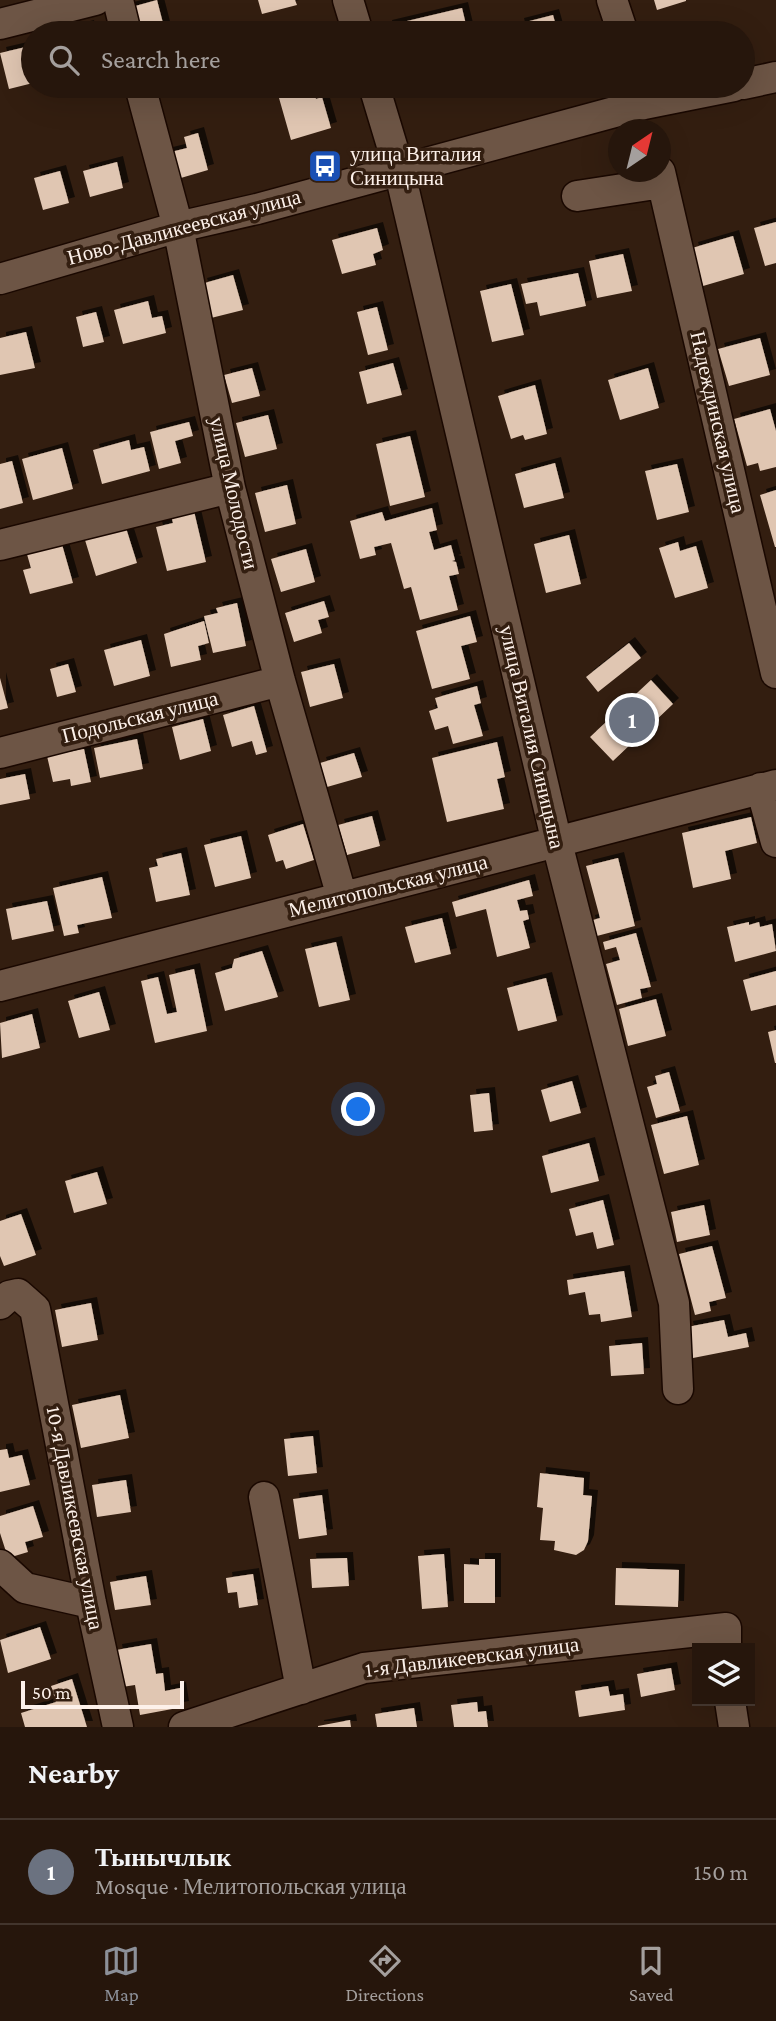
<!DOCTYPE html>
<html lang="en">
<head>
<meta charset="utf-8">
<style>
  :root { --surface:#26160c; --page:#2e1f15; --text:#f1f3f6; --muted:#a49f9d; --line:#42352d; --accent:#8c9099 }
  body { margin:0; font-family:"Crimson Pro",serif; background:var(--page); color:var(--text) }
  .controls { position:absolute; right:21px; bottom:21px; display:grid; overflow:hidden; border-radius:0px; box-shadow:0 7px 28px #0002 }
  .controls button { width:63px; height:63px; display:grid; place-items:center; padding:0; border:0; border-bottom:2px solid var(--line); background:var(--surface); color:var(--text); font:35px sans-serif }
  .compass { position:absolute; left:608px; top:119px; width:63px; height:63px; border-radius:50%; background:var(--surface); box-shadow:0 7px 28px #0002; rotate:35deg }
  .scale { position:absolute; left:21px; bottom:18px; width:163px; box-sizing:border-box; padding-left:7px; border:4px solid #fdf1ea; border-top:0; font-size:19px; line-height:24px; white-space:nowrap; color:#fdf1ea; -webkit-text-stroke:5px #331e10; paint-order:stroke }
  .you { position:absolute; left:359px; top:1110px; width:24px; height:24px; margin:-18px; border:5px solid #fff; border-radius:50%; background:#1a73e8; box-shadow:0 0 0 10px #1a73e833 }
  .badge { display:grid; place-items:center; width:46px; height:46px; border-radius:50%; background:var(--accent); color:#fff; font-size:23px; font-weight:700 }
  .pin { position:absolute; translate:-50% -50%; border:4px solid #fff; box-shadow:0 2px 7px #0006 }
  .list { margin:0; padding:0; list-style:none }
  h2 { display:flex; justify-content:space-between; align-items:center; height:91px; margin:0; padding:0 28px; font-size:30px }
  h2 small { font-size:23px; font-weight:400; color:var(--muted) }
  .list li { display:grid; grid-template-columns:46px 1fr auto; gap:21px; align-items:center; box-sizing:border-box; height:105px; padding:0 28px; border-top:2px solid var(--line) }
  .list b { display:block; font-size:26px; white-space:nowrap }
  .list p { margin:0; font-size:23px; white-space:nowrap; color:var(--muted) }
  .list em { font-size:23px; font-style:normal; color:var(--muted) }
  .icon { flex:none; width:38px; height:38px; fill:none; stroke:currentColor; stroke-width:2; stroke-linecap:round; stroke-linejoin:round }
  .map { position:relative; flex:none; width:776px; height:1727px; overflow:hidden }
  .search { position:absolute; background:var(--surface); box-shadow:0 7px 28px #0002; left:21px; right:21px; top:21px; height:77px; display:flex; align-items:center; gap:18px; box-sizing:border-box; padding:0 24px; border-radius:38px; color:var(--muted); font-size:26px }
  .sheet { height:196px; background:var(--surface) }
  nav { display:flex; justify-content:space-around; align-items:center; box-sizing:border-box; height:98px; border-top:2px solid var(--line); background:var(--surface); font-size:19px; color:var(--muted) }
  nav a { display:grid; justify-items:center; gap:4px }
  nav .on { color:var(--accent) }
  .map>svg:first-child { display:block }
  .building { fill:#e0c6b2; filter:url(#shadow) }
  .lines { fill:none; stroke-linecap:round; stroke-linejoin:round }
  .minor-casing { stroke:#1a0800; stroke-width:33 }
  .minor { stroke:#6d5545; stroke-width:30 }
  .labels { text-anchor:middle; stroke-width:7; stroke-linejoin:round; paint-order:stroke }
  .poi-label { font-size:21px; fill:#fdf1ea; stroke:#331e10; text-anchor:start }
  .street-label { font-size:21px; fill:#fdf1ea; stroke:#331e10 }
</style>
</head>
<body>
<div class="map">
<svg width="776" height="1727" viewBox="0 0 776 1727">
  <defs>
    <filter id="shadow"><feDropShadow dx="6" dy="-6" stdDeviation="0" flood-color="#0009"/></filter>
  </defs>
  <rect width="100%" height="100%" fill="#331e10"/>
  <path class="building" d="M157,0L165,31L134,33L128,8Z
    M258,0H295L297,5L262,14Z
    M654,0H686V1L657,10Z
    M462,8L468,33H387L386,26Z
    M553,15L558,33H520L518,24Z
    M88,26L90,33H64V32Z
    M30,46L33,83L9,89L0,53Z
    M313,89L316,99L322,97L331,128L291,140L279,98Z
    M198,133L208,170L174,180L167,153L187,148L184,137Z
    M117,162L123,188L90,197L83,171Z
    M60,171L69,203L43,210L34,178Z
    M776,222V263L765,266L754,228Z
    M377,228L383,250L373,254L376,265L342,274L332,240Z
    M733,236L744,274L703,286L692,248Z
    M623,254L632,291L597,298L589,261Z
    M578,273L586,306L540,316L537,302L526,304L521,284Z
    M233,275L243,310L211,318L201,284Z
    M511,284L524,335L492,342L480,291Z
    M148,301L152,318L162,316L166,333L123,344L114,310Z
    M377,307L388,350L368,355L357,312Z
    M96,312L104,342L83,347L76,317Z
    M26,332L35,368L0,375V338Z
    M760,338L770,375L729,386L718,349Z
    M393,363L402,395L367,404L359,372Z
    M252,368L260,396L232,403L224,375Z
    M648,368L659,408L620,420L608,380Z
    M535,385L547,434L525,440L523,435L511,439L498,396Z
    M770,409L776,431V467L760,471L758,463L747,466L734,419Z
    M268,415L277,449L245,457L236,423Z
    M189,422L193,436L175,441L181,463L159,469L150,432Z
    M410,436L425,497L390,506L376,444Z
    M129,440L131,450L144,447L150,471L102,484L93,450Z
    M62,448L73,489L33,500L22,459Z
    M12,461L23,503L0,509V464Z
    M555,463L564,498L524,508L515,474Z
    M677,464L689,512L657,520L645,471Z
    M287,485L296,524L265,532L255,493Z
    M776,490V547H775L760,495Z
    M193,507L206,562L167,571L156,527L173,523L170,512Z
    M432,508L437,530L429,532L434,550L451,545L455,560L452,561L456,562L459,574L449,576L458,610L420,620L411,587L404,589L391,543L374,547L376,555L360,559L350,521L382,512L385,521Z
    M126,528L137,563L96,576L85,540Z
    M569,535L581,584L546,593L534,544Z
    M61,541L73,583L30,594L23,570L31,568L26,551Z
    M678,542L680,551L696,546L708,588L675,598L659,548Z
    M306,549L315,582L281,592L271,559Z
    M324,601L329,617L318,620L322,633L294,642L285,613Z
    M237,603L246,646L213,653L204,616L218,613L216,608Z
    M470,616L477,642L461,646L470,679L432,689L416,631Z
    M204,621L209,643L198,646L201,660L171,667L164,634Z
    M141,640L150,676L114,686L104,650Z
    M629,643L641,658L598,692L586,677Z
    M68,664L76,692L57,697L50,669Z
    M334,664L343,698L310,707L301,672Z
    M0,678L8,708L0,710Z
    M651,680L673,704L613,761L590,737Z
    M477,686L481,703L474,705L483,736L453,744L448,726L435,730L429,711L438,708L435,698Z
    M254,706L267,752L256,755L252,741L232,747L223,715Z
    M203,719L211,751L180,760L172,727Z
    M137,739L143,769L100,778L94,748Z
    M497,742L505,777L497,779L504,809L447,822L432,758Z
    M84,749L91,782L71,786L70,779L53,782L47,756Z
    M354,753L362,777L327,787L320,763Z
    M25,774L30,799L0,805V779Z
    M372,816L380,846L347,855L338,825Z
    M751,817L757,843L725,851L731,879L693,888L682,833Z
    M303,824L314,860L286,869L283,860L276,862L268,835Z
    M241,836L251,878L215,887L204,845Z
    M181,853L190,895L156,902L149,868L158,866L156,859Z
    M618,858L635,926L593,937L589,921L600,918L586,866Z
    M102,877L112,918L77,925L79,933L64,936L53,888Z
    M529,880L533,896L517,900L520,911L527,910L529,919L523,921L530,948L497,957L486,909L456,917L452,902Z
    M47,901L54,931L12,940L6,909Z
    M442,918L451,954L415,963L405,927Z
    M749,922V925L759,922L760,927L772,924L776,951L735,962L727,927Z
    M636,933L651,987L640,989L642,998L617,1005L606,964L620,960L616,947L605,950L603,942Z
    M336,942L350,1000L319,1007L305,949Z
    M262,951L278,997L225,1011L215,973L232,968L234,959Z
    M194,969L207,1031L155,1043L141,981L158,977L167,1014L177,1012L169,975Z
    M776,971V1005L751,1011L743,980Z
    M546,978L557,1021L518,1031L507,988Z
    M99,992L110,1030L79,1038L68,1001Z
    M656,999L666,1036L628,1046L619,1009Z
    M32,1014L40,1048L2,1058L0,1023Z
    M776,1030V1063H775L768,1032Z
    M669,1072L680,1111L656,1118L647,1087L657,1084L655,1076Z
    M572,1081L581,1113L550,1122L541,1090Z
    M489,1093L493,1130L474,1132L470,1095Z
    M687,1116L699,1165L664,1174L651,1125Z
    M589,1143L599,1181L551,1193L542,1156Z
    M97,1172L107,1204L74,1213L65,1181Z
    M603,1200L614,1245L597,1249L593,1232L576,1236L569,1209Z
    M704,1205L710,1235L677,1242L671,1212Z
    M21,1214L36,1255L4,1266L0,1256V1221Z
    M712,1246L726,1298L709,1302L711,1311L695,1315L679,1254Z
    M624,1271L632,1317L601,1322L600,1314L589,1315L585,1292L569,1295L567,1280Z
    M91,1303L98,1340L62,1347L55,1310Z
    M724,1320L728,1337L746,1333L749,1347L693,1358L687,1327Z
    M642,1343L644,1374L611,1376L609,1346Z
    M120,1395L129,1438L81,1448L72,1405Z
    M313,1436L317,1473L288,1476L284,1439Z
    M7,1449L9,1458L22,1455L30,1485L0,1492V1450Z
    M540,1473L584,1478L583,1495L592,1496L588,1541L584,1550L576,1555L554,1550L555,1541L540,1540L543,1508L537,1507Z
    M126,1480L131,1512L97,1517L92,1485Z
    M322,1495L327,1535L299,1539L293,1499Z
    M33,1506L43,1537L25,1542L28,1552L8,1558L0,1533V1516Z
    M444,1554L448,1607L422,1609L418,1556Z
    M347,1558L349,1586L312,1588L310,1559Z
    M479,1559H495V1603H464V1564L479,1565Z
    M616,1568L679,1570L678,1607L615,1605Z
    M253,1574L258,1605L239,1608L237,1592L228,1593L226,1578Z
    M146,1576L151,1605L115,1610L110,1582Z
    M40,1627L51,1659L8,1673L0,1640Z
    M151,1644L156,1674L163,1673L165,1691L180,1688L183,1707L140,1715L135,1685L122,1687L116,1650Z
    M671,1668L675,1690L641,1697L637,1674Z
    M72,1679L87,1727H25L21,1713L56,1702L51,1686Z
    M608,1686L610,1696L623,1694L625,1710L579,1717L575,1691Z
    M477,1702L478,1712L486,1711L488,1727H454L451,1705Z
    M414,1708L417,1727H377L375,1714Z
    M350,1720L351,1727H318V1726Z"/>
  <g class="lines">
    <g class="minor-casing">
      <path id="minor" d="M118,0L126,33
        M348,0L358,33
        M612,0L623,33
        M0,24L95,0
        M743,84L776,77
        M140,86L178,227L230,488L280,681L342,897
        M374,86L399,169L557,843L674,1303L678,1389
        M660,172L776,673
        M577,196L662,183
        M0,279L178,227L257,209L644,104L734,86
        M0,545L230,488
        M0,753L280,681
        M761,788L776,842
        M0,986L776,785
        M0,1304L9,1296L18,1294L35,1309L91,1603L118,1727
        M264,1497L301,1689
        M0,1565L25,1588L91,1603
        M730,1701L734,1727
        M184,1727L364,1668L726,1628V1648"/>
    </g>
    <use href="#minor" class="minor"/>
  </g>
  <defs>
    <g id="bus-square" transform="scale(1.75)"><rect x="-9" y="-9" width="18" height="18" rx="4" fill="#1a4fb4" stroke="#331e10"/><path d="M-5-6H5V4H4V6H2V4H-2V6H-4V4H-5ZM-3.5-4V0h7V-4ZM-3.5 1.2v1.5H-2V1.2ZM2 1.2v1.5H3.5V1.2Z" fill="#fff"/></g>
  </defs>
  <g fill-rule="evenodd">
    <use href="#bus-square" x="325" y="166"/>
  </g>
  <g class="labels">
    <g class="poi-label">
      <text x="350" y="161">улица Виталия<tspan x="350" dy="24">Синицына</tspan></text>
    </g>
    <g class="street-label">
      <text transform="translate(184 227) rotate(-15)" y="7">Ново-Давликеевская улица</text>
      <text transform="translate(718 422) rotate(77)" y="7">Надеждинская улица</text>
      <text transform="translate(234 493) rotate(77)" y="7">улица Молодости</text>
      <text transform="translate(140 717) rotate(-14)" y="7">Подольская улица</text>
      <text transform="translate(532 737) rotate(77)" y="7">улица Виталия Синицына</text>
      <text transform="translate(388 886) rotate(-14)" y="7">Мелитопольская улица</text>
      <text transform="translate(75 1518) rotate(79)" y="7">10-я Давликеевская улица</text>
      <text transform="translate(472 1657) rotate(-7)" y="7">1-я Давликеевская улица</text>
    </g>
  </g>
</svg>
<div class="controls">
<button><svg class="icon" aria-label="layers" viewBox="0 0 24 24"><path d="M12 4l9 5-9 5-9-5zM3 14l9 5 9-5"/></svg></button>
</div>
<svg class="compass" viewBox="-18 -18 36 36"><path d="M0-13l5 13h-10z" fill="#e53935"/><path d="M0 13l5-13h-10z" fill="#a49f9d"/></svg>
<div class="scale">50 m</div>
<div class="you"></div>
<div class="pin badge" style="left:632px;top:720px;background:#6b7280">1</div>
<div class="search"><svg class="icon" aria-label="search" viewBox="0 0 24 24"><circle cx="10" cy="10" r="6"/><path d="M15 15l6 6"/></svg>Search here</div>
</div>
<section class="sheet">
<h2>Nearby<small></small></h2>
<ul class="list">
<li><span class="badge" style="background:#6b7280">1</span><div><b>Тынычлык</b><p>Mosque · Мелитопольская улица</p></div><em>150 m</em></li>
</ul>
</section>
<nav>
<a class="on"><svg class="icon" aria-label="map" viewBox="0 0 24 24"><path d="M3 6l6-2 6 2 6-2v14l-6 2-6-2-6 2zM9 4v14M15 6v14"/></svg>Map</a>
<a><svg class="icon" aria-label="directions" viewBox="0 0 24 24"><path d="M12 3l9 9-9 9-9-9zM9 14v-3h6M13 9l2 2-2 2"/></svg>Directions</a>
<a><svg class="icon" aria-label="saved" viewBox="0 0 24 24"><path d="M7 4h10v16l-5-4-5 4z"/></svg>Saved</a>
</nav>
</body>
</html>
